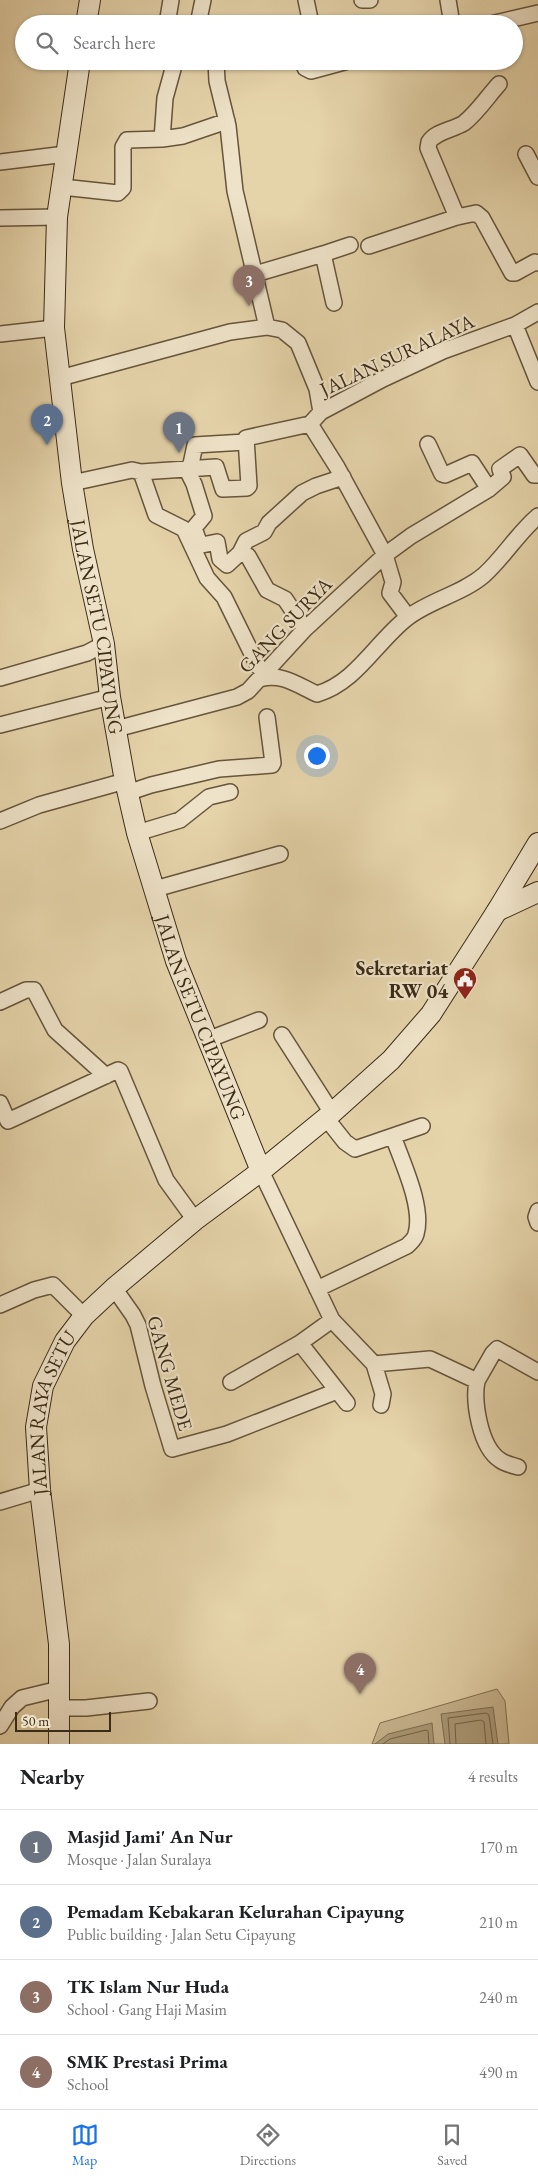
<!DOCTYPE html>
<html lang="en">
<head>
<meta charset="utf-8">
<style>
  :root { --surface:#fff; --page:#f2f2f2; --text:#202124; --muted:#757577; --line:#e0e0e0; --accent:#1a73e8 }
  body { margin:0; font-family:"EB Garamond",serif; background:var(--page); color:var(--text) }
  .scale { position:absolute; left:15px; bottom:12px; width:96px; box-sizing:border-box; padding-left:5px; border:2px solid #3b2b17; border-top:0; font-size:14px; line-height:18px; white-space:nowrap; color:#3b2b17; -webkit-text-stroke:4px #eee2c8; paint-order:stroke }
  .you { position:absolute; left:316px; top:755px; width:18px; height:18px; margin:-12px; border:4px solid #fff; border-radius:50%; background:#1a73e8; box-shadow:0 0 0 8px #1a73e833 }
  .badge { display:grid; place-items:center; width:32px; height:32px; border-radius:50%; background:var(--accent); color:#fff; font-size:16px; font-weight:700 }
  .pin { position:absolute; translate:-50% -41px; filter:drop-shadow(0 1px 2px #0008) }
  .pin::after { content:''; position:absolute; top:26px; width:18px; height:15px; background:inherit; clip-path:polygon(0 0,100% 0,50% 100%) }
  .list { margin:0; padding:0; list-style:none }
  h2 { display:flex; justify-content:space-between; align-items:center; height:65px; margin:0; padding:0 20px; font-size:21px }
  h2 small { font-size:16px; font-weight:400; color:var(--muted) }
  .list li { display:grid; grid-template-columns:32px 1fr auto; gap:15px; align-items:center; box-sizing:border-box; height:75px; padding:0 20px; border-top:1px solid var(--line) }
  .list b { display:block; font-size:19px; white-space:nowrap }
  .list p { margin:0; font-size:16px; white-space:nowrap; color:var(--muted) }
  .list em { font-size:16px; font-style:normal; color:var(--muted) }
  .icon { flex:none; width:28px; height:28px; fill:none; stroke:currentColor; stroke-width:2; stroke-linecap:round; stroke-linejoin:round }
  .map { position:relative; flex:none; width:538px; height:1744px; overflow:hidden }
  .search { position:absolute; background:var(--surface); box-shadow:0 1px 4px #0004; left:15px; right:15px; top:15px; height:55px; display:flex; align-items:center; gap:12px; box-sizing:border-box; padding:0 18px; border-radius:28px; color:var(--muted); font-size:19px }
  .sheet { height:365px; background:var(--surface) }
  nav { display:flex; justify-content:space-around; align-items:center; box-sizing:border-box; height:70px; border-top:1px solid var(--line); background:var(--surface); font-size:14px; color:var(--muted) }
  nav a { display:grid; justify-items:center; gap:2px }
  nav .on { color:var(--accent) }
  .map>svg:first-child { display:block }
  .green { fill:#c8b691; stroke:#827054 }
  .water { fill:#ab9a78; stroke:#7e6e51 }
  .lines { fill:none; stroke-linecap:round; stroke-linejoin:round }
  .shore { stroke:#736248; stroke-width:1 }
  .street-casing { stroke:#66553c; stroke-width:18 }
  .secondary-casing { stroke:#3b2b17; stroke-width:22 }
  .street { stroke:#eee2c8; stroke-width:15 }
  .secondary { stroke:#eee2c8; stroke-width:20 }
  .labels { text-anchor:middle; stroke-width:4.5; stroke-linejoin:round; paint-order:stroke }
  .street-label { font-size:20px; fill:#3b2b17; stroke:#eee2c8 }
  .poi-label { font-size:20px; font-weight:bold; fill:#3b2b17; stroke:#eee2c8; text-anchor:end }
</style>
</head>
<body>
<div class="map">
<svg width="538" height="1744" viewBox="0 0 538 1744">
  <rect width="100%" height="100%" fill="#e5d3aa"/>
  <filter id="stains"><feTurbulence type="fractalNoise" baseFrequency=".004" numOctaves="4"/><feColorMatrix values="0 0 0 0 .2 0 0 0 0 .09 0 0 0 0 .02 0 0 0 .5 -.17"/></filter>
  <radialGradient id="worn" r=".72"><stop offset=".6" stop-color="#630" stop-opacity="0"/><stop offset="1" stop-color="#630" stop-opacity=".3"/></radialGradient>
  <path class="green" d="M497,1689L505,1701L509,1744H372L380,1723Z"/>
  <path class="water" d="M493,1707L498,1744H445L441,1714Z
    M432,1723L434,1744H375L388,1734Z"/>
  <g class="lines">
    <path class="shore" d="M383,1744L390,1739L426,1730L428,1731L429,1744
      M450,1744L448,1718L486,1713L489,1715L493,1744
      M456,1744L455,1724L481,1720L484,1722L486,1744"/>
    <g class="street-casing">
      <path id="street" d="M306,0L311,24
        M362,0H370
        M448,0L452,24
        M167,24L171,0
        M198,24L203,0
        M491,24L538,13
        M216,61L217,81L228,126L235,191L267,327
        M303,61L305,68L311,71L348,61
        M162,139L165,98L173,69L174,61
        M526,154L538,177
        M0,162L66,154
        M62,187L118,193L123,188V147L127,140L162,139L183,136L227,121
        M457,217L428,148L429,142C436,131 453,130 464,123C477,113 488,96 499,84
        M0,218L57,217
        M369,246L457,217L476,213L482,218L512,273H515L535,262L538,263
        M323,254L350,245
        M255,274L323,254L334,303
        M515,325L538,382
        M0,334L54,328
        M60,378L230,332L267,327L282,330L298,343L317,389L321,412
        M245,442L195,445L191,464L187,470L194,484L204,516L194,528L199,542L202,545L217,542L220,559L227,565L240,553L246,541L264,532L269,523L302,493L316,486L343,477
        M428,444L442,474L445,475L472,463L489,489
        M141,472L156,515L184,529L207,578L224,597L258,666L265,674
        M72,483L132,470L141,472L216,467L223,489L247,488L249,486L246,438L310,424
        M248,556L267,590L285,599L305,629
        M408,617L390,593L393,582L385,555L337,467L310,424L321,412L383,379L443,351L515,325L538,312
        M0,678L87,653L104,644
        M260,679C281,672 299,686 317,694C356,683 377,641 407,618C430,600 462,594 484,575C504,557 517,534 538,516
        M0,725L110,697
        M116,729L237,697L248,691L305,629L385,555L411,536L489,489L503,477L500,469L520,455L534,475H538
        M127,793L151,785L219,769L272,765L273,763L267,717
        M0,821L39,805L125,781
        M137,833L180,820L209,797L230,792
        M155,889L280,854
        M0,1002L26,990H34L55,1030L106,1076
        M282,1035L332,1113
        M207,1040L259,1020
        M0,1103L8,1121L118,1070L120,1071L166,1180L195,1220
        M326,1118L345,1142L355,1149L422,1126
        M261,1171L332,1320L374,1364L430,1359L477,1381L493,1353L497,1349L538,1372
        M538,1211L536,1217L538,1223
        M114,1288L133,1315L138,1325L153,1386L172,1449L227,1434L337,1391
        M317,1289L407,1246C411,1242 415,1239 416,1234C424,1207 402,1162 393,1136
        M0,1305L34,1290L53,1285L84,1316
        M300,1343L347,1403
        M374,1364L383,1394L381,1405
        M477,1381C473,1402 480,1447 500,1460C505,1464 512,1465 518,1467
        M231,1382L300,1343L332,1320
        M0,1502L40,1490
        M60,1708H86L149,1701
        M0,1726L12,1707L22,1698L59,1689"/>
    </g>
    <g class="secondary-casing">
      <g id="secondary">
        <path d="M86,24L90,0"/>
        <path id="s1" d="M80,61L57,217L54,328L72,483L83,549L104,644L110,697L125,781L137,833L176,961L261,1171"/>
        <path d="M497,911L538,892"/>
        <path id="s2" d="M59,1744V1644L40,1490L36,1427L43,1386L65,1341L84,1316L114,1288L195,1220L261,1171L332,1113L391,1060L431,1014L497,911L538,843"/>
      </g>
    </g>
    <use href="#street" class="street"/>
    <use href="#secondary" class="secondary"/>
  </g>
  <defs>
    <g id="civic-pin" transform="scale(1.25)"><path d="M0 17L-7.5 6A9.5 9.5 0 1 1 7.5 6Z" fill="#8f2418" stroke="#eee2c8"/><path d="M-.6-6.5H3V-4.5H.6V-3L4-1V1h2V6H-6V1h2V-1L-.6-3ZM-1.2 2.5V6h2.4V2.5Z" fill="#fff"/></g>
  </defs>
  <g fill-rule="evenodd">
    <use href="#civic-pin" x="465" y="979"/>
  </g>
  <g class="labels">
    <g class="street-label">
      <text transform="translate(397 355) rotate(-25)" y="7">JALAN SURALAYA</text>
      <text transform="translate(285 625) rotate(-46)" y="7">GANG SURYA</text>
      <text dy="7" stroke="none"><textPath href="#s1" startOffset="571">JALAN SETU CIPAYUNG</textPath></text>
      <text dy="7" stroke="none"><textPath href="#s1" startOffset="976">JALAN SETU CIPAYUNG</textPath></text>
      <text transform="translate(170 1373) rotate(74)" y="7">GANG MEDE</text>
      <text dy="7" stroke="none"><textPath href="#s2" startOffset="335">JALAN RAYA SETU</textPath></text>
    </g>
    <g class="poi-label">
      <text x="448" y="975">Sekretariat<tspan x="448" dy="23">RW 04</tspan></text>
    </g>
  </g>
  <rect width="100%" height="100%" filter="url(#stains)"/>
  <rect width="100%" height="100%" fill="url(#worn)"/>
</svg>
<div class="scale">50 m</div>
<div class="you"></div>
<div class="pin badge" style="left:179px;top:453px;background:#6b7280">1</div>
<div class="pin badge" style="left:47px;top:445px;background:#5c6f8a">2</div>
<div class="pin badge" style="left:249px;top:306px;background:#8d6e63">3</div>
<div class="pin badge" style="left:360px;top:1694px;background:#8d6e63">4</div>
<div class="search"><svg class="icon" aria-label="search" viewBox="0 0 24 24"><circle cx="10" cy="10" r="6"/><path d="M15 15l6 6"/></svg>Search here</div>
</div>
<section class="sheet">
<h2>Nearby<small>4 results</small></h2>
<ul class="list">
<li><span class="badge" style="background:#6b7280">1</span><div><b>Masjid Jami' An Nur</b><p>Mosque · Jalan Suralaya</p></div><em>170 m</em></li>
<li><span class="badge" style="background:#5c6f8a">2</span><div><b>Pemadam Kebakaran Kelurahan Cipayung</b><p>Public building · Jalan Setu Cipayung</p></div><em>210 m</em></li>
<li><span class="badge" style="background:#8d6e63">3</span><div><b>TK Islam Nur Huda</b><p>School · Gang Haji Masim</p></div><em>240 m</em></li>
<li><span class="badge" style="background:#8d6e63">4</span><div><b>SMK Prestasi Prima</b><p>School</p></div><em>490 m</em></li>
</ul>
</section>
<nav>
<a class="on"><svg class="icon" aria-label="map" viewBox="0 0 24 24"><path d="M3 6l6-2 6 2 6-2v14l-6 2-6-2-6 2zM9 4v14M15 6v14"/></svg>Map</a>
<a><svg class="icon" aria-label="directions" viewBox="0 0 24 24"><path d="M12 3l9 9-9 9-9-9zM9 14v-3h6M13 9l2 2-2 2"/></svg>Directions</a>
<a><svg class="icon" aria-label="saved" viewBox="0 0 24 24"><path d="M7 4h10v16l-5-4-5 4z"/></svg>Saved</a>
</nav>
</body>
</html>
